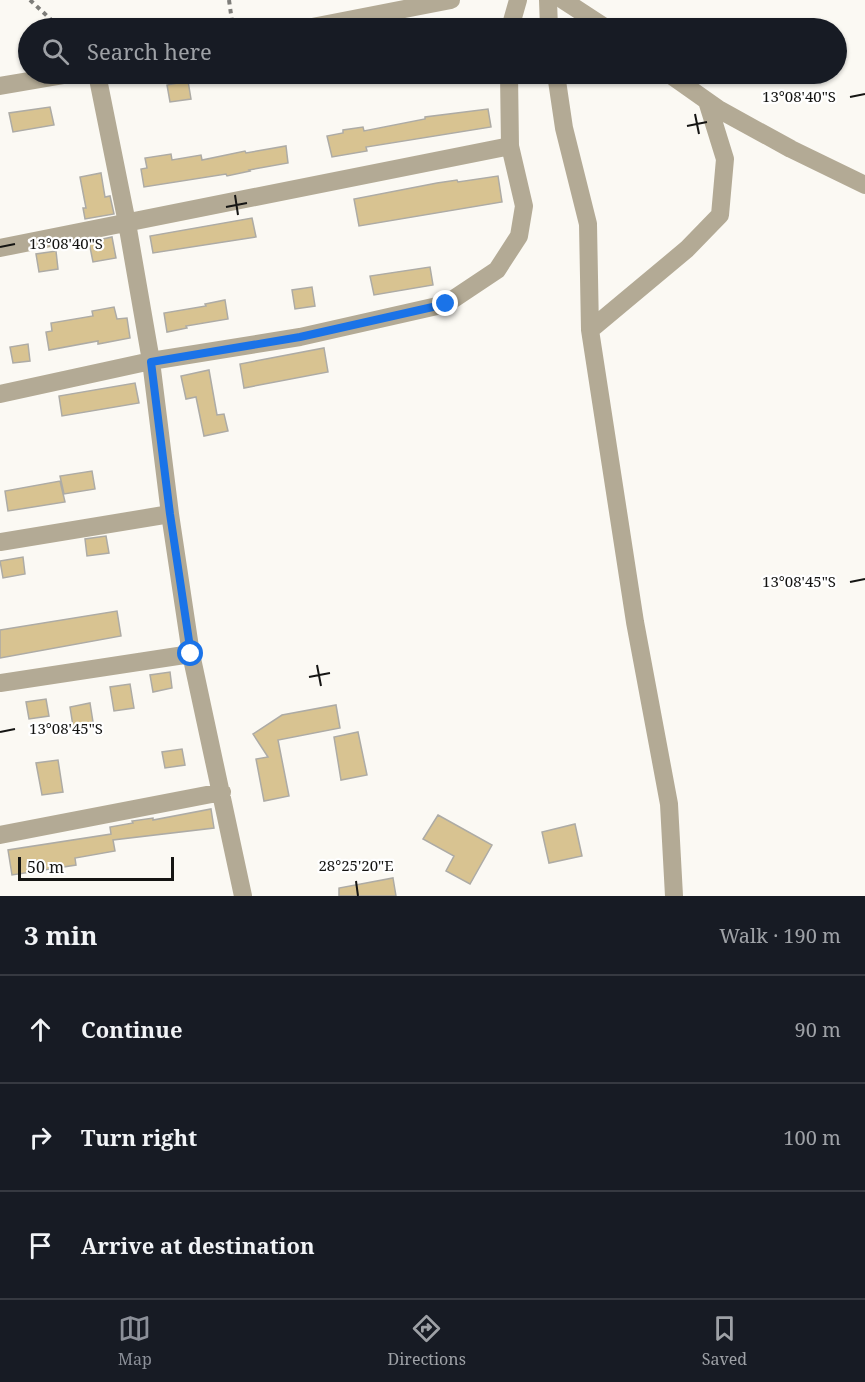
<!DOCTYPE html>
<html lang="en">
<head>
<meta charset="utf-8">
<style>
  :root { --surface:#171b24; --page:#242831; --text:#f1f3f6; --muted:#9ea1a6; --line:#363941; --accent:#8c9099 }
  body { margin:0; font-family:"Noto Serif",serif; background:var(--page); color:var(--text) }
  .scale { position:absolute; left:18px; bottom:15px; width:156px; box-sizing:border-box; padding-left:6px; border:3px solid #151513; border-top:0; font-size:16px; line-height:21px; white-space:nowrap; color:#151513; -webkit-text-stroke:4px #fff; paint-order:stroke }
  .stop { position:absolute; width:18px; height:18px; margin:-14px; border:4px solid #1a73e8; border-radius:50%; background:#fff }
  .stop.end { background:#1a73e8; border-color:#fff; box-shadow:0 2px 6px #0008 }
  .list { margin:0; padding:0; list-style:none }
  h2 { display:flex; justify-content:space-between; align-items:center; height:78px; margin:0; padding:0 24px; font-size:26px }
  h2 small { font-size:20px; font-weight:400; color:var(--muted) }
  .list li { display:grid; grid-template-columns:39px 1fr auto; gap:18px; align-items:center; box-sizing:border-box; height:108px; padding:0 24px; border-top:2px solid var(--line) }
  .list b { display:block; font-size:22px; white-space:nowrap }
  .list em { font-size:20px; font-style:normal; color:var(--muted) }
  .icon { flex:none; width:33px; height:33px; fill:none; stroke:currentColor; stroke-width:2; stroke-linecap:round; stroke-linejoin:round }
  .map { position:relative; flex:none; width:865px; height:896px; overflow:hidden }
  .search { position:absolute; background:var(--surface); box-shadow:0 2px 4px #0004; left:18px; right:18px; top:18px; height:66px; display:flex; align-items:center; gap:15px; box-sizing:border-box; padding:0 21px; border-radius:33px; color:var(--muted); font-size:22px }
  .sheet { height:402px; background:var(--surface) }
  nav { display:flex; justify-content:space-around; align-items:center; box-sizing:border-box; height:84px; border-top:2px solid var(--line); background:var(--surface); font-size:16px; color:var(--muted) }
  nav a { display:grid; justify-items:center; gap:3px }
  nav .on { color:var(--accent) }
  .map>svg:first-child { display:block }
  .building { fill:#d8c391; stroke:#adaba5; stroke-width:1.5 }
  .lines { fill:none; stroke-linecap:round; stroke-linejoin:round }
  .path { stroke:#7e7d79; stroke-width:4; stroke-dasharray:4.5 4.5; stroke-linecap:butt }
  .street { stroke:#b3aa95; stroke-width:18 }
  .route { stroke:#1a73e8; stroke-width:8 }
  .ticks { fill:none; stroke:#151513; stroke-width:2 }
  .ticks-label { font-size:15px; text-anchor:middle; fill:#151513; stroke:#fff; stroke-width:4.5; stroke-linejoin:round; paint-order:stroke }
</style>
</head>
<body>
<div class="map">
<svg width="865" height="896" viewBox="0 0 865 896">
  <rect width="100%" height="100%" fill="#fbf9f3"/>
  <path class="building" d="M188,81L191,99L170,102L167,85Z
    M50,107L54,125L13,132L9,113Z
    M488,109L491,127L366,147L367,151L332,157L327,136L343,133V130L363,127L364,131L425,119V117Z
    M286,146L288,163L249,170L250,171L227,176L226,174L144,187L141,169L147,168L145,158L171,154L172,160L201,155L202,160L245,151L246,153Z
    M101,173L105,197L110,196L114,214L85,219L83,208H86L80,177Z
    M498,176L502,202L359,226L354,199L437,183L457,180L458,182Z
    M252,218L256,237L153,253L150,236Z
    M112,237L116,258L93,262L89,242Z
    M56,251L58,269L39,272L36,254Z
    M430,267L433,285L374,295L370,276Z
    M312,287L315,306L295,309L292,290Z
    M225,300L228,319L186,326L187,328L167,332L164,313L206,306L205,304Z
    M114,307L117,319L127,318L130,338L98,344V341L49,350L46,332L52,331L51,323L93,316L92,311Z
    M28,344L30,361L13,363L10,347Z
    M324,348L328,372L244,388L240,364Z
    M209,370L217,415L224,414L228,431L204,436L196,397L186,399L181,376Z
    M135,383L139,403L62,416L59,396Z
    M92,471L95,489L64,494L60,476Z
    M60,481L65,502L8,511L5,491Z
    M106,536L109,553L87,556L85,539Z
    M23,557L25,574L3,578L0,561Z
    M117,611L121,636L0,658V630Z
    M170,672L172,688L153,692L150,675Z
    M130,684L134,708L114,711L110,687Z
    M46,699L49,716L29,719L26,702Z
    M90,703L93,722L73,726L70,707Z
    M336,705L340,728L278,740L289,796L264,801L256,759L268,757L253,734L282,715Z
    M358,732L367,775L341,780L334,737Z
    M182,749L185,765L165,768L162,752Z
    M58,760L63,792L42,795L36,763Z
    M211,809L214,828L113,840L115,851L75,858L76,865L12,875L8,850L111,834L110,827L133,823L132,821L153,818V820Z
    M438,815L492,845L470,884L446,871L454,856L423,839Z
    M575,824L582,856L549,863L542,832Z
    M393,878L396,896H339V888Z"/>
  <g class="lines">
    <path class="path" d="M30,0L60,28
      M229,0L233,28"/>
    <path class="street" d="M548,0L549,28
      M563,0L606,28
      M307,28L451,0
      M510,28L518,0
      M97,74L127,223L151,361L170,514L191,654L243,896
      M556,74L564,128L588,224L590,330L635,622L669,804L674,896
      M669,74L720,110L791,149L865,185
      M0,86L70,74
      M0,248L510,146L509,74
      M590,330L687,249L720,215L725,159L707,101
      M0,394L151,361L300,337L446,304L497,270L519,236L524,206L510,146
      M0,542L170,514
      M0,683L191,654
      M0,835L222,792"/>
  </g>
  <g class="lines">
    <path class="route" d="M191,654L170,514L151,362L300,337L446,304"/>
  </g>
  <path class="ticks" d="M850,97L865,94M695,114L699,134M687,126L707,122M235,195L238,215M226,207L247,203M0,247L15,244M850,582L865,579M317,665L321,686M309,677L330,673M0,732L15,729M356,881L358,896"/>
  <g class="ticks-label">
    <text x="799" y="102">13°08'40"S</text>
    <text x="66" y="249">13°08'40"S</text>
    <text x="799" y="587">13°08'45"S</text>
    <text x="66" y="734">13°08'45"S</text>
    <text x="356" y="871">28°25'20"E</text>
  </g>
</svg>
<div class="scale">50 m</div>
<div class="stop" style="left:191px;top:654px"></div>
<div class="stop end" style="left:446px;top:304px"></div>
<div class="search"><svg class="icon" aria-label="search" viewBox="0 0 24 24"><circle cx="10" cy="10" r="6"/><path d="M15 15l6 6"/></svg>Search here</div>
</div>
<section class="sheet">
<h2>3 min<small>Walk · 190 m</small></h2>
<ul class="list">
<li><svg class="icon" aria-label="ahead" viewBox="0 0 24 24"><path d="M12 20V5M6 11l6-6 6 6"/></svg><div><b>Continue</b></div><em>90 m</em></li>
<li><svg class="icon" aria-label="right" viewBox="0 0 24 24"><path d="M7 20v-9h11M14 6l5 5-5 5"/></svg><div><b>Turn right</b></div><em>100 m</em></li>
<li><svg class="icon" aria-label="arrive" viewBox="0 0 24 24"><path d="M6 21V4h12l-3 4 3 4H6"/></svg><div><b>Arrive at destination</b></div></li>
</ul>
</section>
<nav>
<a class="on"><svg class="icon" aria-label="map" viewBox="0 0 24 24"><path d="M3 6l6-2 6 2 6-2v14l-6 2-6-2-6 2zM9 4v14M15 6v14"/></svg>Map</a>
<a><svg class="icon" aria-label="directions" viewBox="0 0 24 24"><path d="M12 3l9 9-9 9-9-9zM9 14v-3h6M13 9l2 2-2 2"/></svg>Directions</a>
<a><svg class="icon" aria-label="saved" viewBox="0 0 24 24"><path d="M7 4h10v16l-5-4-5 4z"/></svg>Saved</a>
</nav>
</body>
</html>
